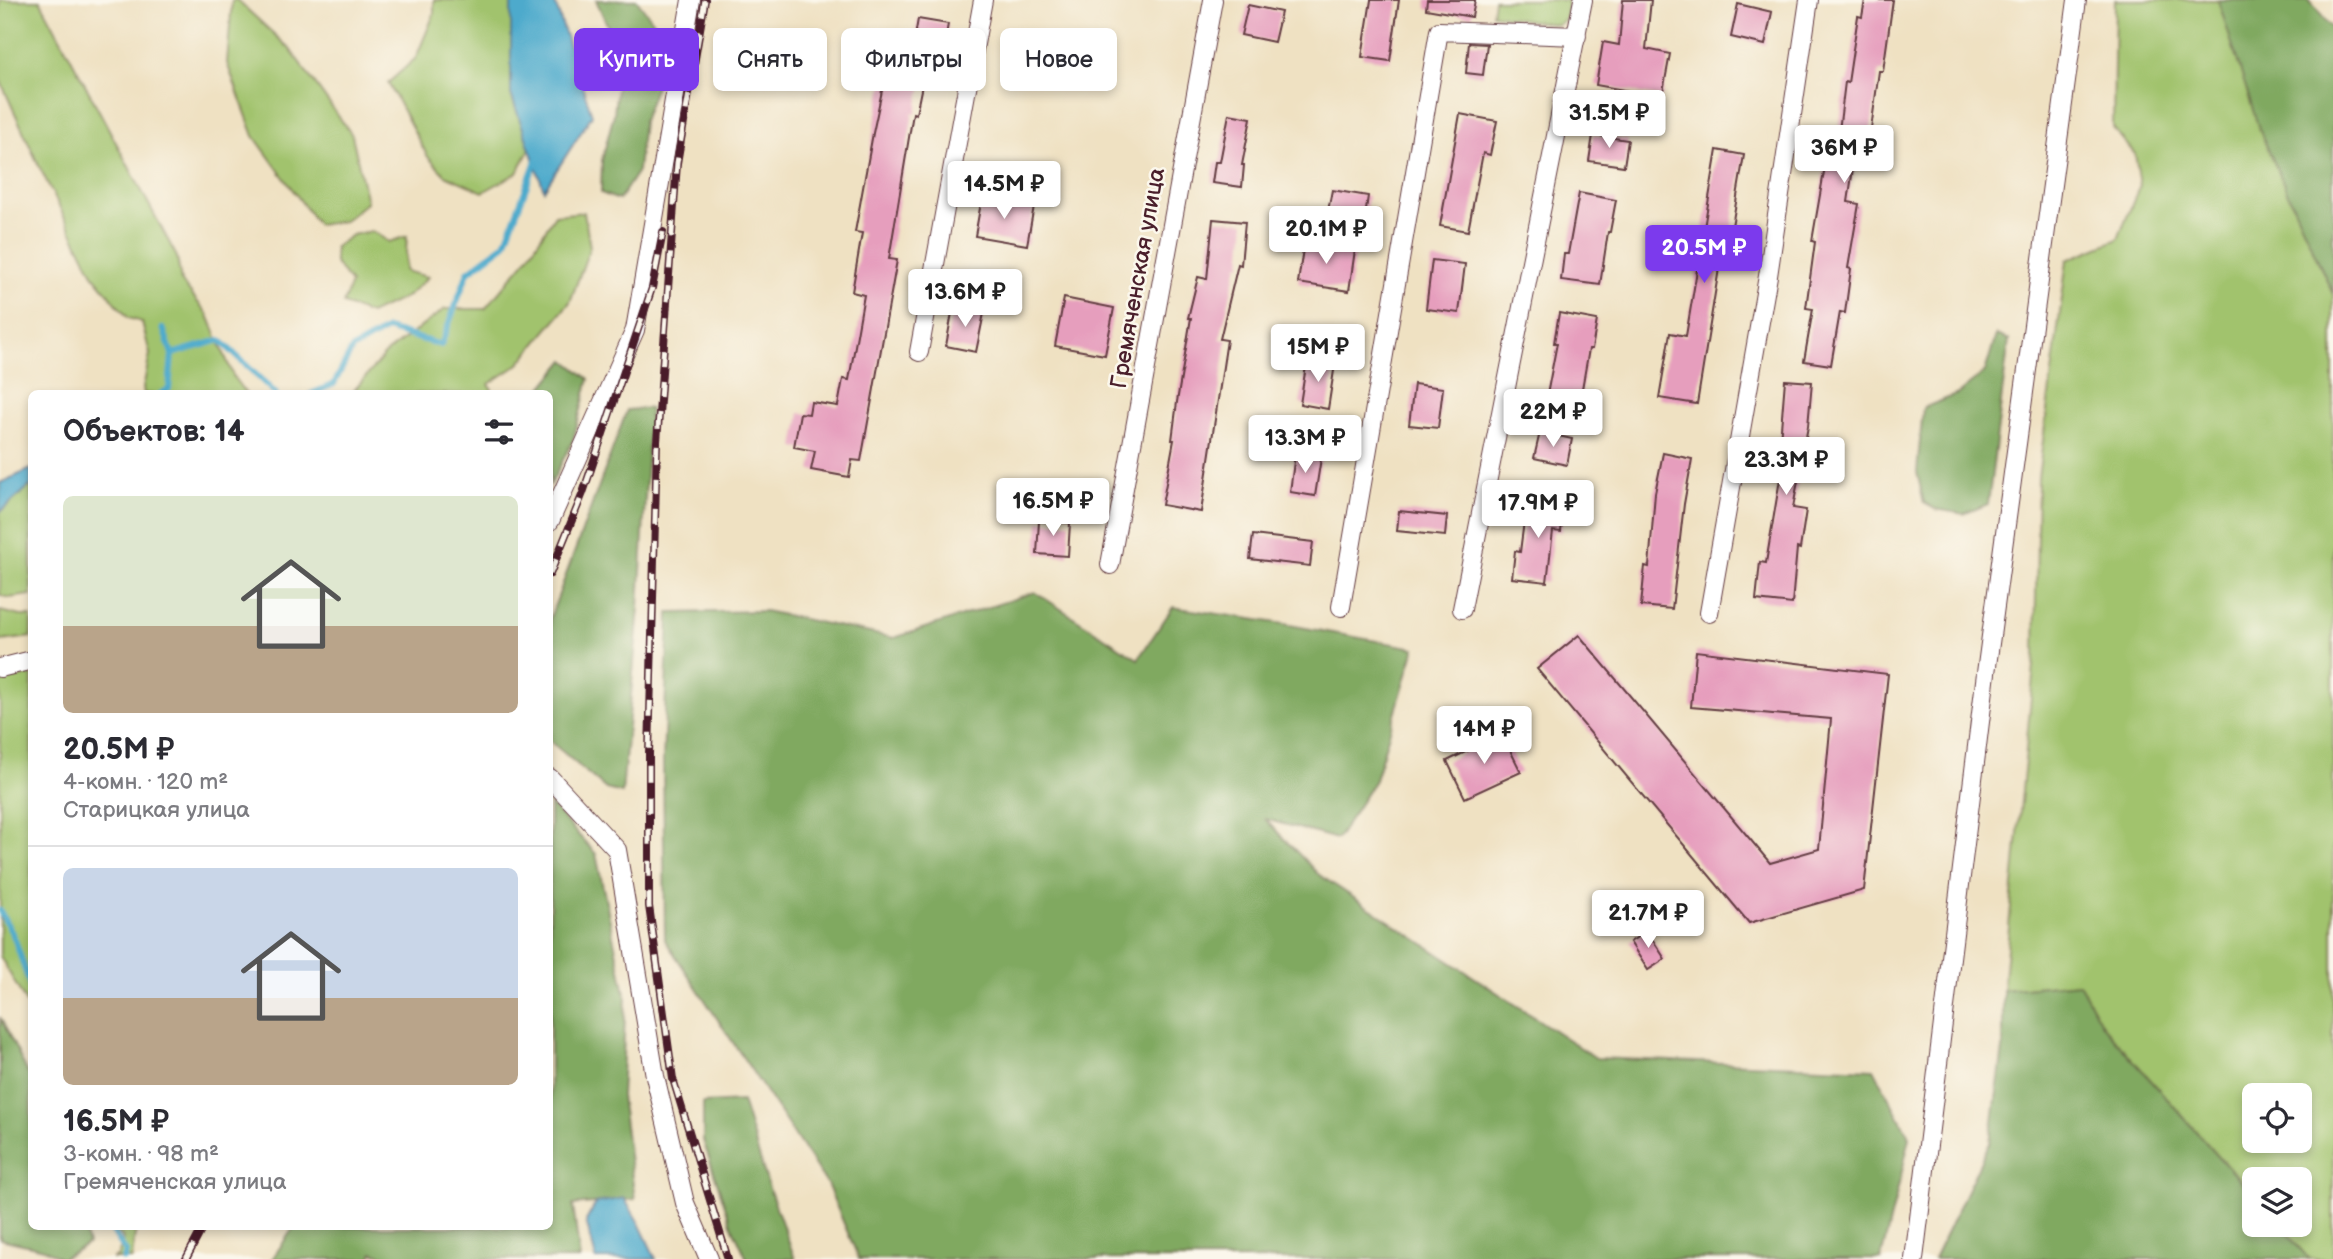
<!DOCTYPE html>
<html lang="ru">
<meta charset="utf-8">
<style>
body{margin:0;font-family:"Balsamiq Sans",sans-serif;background:#f7f7f7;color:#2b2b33;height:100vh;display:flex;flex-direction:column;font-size:26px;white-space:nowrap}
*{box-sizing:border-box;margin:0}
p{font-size:23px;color:#7c7c81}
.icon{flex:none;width:38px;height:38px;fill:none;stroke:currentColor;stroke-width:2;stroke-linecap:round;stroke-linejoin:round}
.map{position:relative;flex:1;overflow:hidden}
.panel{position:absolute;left:28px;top:390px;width:525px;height:840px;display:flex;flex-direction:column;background:#fff;border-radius:10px;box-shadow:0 4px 10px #0003}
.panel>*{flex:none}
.hud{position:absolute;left:574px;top:28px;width:665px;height:63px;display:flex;gap:14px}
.controls{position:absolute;left:2242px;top:1083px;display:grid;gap:14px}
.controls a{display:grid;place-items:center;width:70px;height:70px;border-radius:10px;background:#fff;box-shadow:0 4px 10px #0003;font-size:35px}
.price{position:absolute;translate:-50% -60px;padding:0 16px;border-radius:7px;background:#fff;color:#222;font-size:23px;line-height:46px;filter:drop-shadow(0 2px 4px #0008)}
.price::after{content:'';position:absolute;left:50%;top:42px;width:21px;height:16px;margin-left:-10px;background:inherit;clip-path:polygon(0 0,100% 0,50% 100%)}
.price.selected{background:#7c3aed;color:#fff}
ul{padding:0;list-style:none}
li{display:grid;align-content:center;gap:14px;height:371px;padding:0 35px}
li+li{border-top:2px solid #e1e1e2}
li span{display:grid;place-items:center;height:217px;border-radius:10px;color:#555}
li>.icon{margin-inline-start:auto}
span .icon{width:126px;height:126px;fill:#fffc;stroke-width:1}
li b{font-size:30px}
h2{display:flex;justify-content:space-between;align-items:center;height:84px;padding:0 35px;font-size:30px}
.chip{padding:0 24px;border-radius:10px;background:#fff;box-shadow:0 4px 10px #0003;font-size:24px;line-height:63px}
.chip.selected{background:#7c3aed;color:#fff}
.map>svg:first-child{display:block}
</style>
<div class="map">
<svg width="2333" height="1259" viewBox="0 0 2333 1259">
<rect width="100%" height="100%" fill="#fbf7ec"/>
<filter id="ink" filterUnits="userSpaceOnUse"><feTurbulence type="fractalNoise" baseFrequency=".0143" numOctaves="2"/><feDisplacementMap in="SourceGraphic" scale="14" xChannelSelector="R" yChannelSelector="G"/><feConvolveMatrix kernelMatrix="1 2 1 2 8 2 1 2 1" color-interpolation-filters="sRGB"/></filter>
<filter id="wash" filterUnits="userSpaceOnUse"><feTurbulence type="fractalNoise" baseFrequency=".00686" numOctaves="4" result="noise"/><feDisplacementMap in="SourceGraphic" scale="28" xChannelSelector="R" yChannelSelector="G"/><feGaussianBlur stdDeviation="1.57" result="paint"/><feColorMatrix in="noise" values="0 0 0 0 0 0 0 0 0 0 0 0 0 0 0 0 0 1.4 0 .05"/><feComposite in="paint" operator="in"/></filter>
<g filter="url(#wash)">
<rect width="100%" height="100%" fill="#efe1c2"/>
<g fill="#a1c36d" stroke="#76714c" stroke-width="2" fill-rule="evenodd">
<path d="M0,0H40L177,257L181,281L208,315L234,378L246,394H144L143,388L150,354L142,322L128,318L94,276L39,166L0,80Z"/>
<path d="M232,0H237L289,48L352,135L367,202L344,221L318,225L254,136L227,63Z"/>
<path d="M434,0H511V94L530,149L517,173L483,192L445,175L428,157L388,83L416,58L434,14Z"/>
<path d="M1494,0H1568L1565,19L1558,25L1492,14Z"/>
<path d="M2115,0H2218L2263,137L2333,294V1259H2309L2279,1225H2300V1180H2254V1197L2102,1025L2079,983L2003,990L2035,655L2038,478L2067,260L2118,239L2140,185L2135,154L2113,128ZM2254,1096H2300V1141H2254Z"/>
<path d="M584,212L590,247L570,302L519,364L489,384L494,394H351L387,352L445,309H485L527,259L555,215Z"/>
<path d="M372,231L389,242L407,236L405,271L428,277L408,296L370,314L343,304L351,283L335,263V247L352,235Z"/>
<path d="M31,485V595L9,598L0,595V512Z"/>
<path d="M0,611L21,616H31V637L0,641Z"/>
<path d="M31,675H32L31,1012L0,956V680Z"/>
<path d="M114,1227H138L135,1234L132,1259H112L118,1256L123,1238Z"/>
</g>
<g fill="#80a960" stroke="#656446" stroke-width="2">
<path d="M596,0H637L671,45L643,121L638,171L619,200L601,193L602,160L614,114L619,66L614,40Z"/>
<path d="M2218,0H2309L2333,30V294L2259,129Z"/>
<path d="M1996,335L2009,340L1988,504L1964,514L1935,509L1924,503L1917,472L1923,408L1958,394L1985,372Z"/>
<path d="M565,360L589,379L573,440L550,486V394H537Z"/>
<path d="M650,408L639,608L622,793L606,789L550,741V618L627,410Z"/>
<path d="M1035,592L1138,659L1173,607L1284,624L1415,648L1375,780L1337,839L1265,819L1318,874L1596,1058L1874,1069L1910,1138L1881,1259H859L827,1184L665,940L663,761L669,613L765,611L894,638Z"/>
<path d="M550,804L596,854L626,998L621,1096L635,1199L573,1205L580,1259H397L373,1253L370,1259H272L294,1227H550Z"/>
<path d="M2079,983L2102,1025L2254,1197V1225H2279L2309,1259H1934L1990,1142L2003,1049V990Z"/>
<path d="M0,1017L31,1079L32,1227H83L88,1244L61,1259L44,1249L0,1239Z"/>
<path d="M742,1101L769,1188L795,1259H747L731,1224L703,1140V1103Z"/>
</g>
<g fill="#4eaacc" stroke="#4c647c" stroke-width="2">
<path d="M511,0H554L592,115L544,190L511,94Z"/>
<path d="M31,469V485L0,512V483Z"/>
<path d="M624,1198L639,1223L656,1259H596L586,1221L596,1203Z"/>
</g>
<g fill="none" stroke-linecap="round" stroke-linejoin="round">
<g stroke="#4eaacc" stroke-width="6">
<path d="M163,328L172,354"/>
<path d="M160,394L169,389L172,354L220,340L276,394"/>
<path d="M311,394L334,384L352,349L387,329L441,345L468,272L505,244L537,158"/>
<path d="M0,911L14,937L32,991"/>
<path d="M110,1227L126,1252L124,1259"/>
</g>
</g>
<g id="blocks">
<g fill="#e69ebd">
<path d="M1371,0H1399L1390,61L1362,57Z"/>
<path d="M1427,0H1475L1472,17L1426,9Z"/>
<path d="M1623,0H1651L1646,49L1670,54L1662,97L1596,85L1603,42L1619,45Z"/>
<path d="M1865,0H1893L1883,71H1879L1871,129L1859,128L1848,202L1859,204L1848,268L1851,269L1845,313L1840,312L1831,365L1804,361L1813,309L1806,308L1815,242L1812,241L1830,137L1838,139L1845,82L1848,83L1858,16L1862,17Z"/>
<path d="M1738,4L1772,12L1765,45L1731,37Z"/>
<path d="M1248,5L1281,12L1274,42L1241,35Z"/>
<path d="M918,19L948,24L941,64L927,61L916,114L913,113L889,259L897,260L861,461L852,460L849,477L811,470L815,451L794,447L800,413L809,414L811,402L838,406L843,379L849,380L864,295L852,292L862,233L855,232L873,133L887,67L909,72Z"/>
<path d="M1469,43L1487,44L1483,75L1466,73Z"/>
<path d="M1229,114L1251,118L1242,165H1244L1242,187L1212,183L1215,162H1220Z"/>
<path d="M1460,114L1497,121L1490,155L1483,153L1468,231L1440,226Z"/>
<path d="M1593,135L1628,140L1624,166L1589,161Z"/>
<path d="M1717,150L1744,155L1727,256H1721L1697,404L1659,398L1670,333L1686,336Z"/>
<path d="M1332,190L1368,196L1365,217L1328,211Z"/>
<path d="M1579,193L1616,200L1610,232H1608L1600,285L1561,280L1564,254H1568Z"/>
<path d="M982,197L1034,206L1027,245L975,236Z"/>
<path d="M1213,219L1245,222L1241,265L1238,264L1220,339L1227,340L1201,512L1162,505L1174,440H1172L1177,402L1191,318H1188L1198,277L1207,279Z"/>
<path d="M1304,242L1355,250L1349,291L1298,283Z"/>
<path d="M1432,260L1465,264L1459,313L1426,309Z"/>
<path d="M1064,298L1114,308L1105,355L1055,346Z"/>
<path d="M953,307L984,313L976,352L946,346Z"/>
<path d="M1559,313L1597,320L1592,349H1589L1579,406L1546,400L1557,343H1554Z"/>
<path d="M1307,360L1335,364L1328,409L1300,404Z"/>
<path d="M1785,380L1812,382L1808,426L1793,508L1806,510L1800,549L1797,548L1792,604L1756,600L1760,562L1766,563L1780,479L1768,477L1775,440L1780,441Z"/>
<path d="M1414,384L1443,388L1438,428L1409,425Z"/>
<path d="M1540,432L1572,439L1567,465L1534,458Z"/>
<path d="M1663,453L1692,459L1684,504L1672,609L1641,606L1645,566L1649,567L1655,493Z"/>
<path d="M1295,454L1321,458L1315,496L1290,492Z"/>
<path d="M1527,498L1564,503L1561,532L1553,531L1547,582L1512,578L1515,551L1520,552Z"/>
<path d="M1399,511L1447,516L1445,536L1397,531Z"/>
<path d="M1039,521L1070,523L1068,556L1037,554Z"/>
<path d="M1253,535L1313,542L1310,566L1250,559Z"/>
<path d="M1579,635L1770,863L1819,849L1831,719L1691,707L1696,651L1888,674L1864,890L1749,923L1537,669Z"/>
<path d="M1502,734L1521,772L1465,798L1447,761Z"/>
<path d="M1647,931L1665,959L1648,970L1630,942Z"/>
</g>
</g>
</g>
<g filter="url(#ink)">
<use href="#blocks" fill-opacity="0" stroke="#633c42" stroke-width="2"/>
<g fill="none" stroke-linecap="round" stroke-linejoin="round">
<defs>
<g id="street">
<path d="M919,352L983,0"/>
<path d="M550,521L635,330L691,0"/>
<path d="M1110,565L1213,0"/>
<path d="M1341,607L1439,31L1577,36"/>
<path d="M1462,609L1583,0"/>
<path d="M1709,613L1768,276L1809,0"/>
<path d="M0,668L32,660"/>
<path d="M550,778L617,850L655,1076L685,1203L709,1259"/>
<path d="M1914,1259L1986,673L2077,0"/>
</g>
</defs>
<use href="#street" stroke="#633c42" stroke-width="20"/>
<use href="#street" stroke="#fff" stroke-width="18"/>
<defs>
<g id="rail">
<path d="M705,0L677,163L657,442L649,754V906L673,1079L728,1259"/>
<path d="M550,574L583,493L652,288L663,232"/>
<path d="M186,1259L203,1227"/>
</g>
</defs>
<use href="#rail" stroke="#4a1f2b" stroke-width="8"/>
<use href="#rail" stroke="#fbf7ec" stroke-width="5" stroke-dasharray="16" stroke-linecap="butt"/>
</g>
</g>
<g text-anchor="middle" stroke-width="5" stroke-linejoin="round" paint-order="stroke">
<g font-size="23" fill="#4a1f2b" stroke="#fbf7ec">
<text transform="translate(1137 278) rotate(-80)" y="8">Гремяченская улица</text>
</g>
</g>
</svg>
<div class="controls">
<a><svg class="icon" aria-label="locate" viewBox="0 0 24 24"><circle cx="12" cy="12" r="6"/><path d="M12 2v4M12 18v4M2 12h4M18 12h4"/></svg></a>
<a><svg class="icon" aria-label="layers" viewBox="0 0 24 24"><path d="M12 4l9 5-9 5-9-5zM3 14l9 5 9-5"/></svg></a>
</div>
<b class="price" style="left:1609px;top:150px">31.5M ₽</b>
<b class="price" style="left:1844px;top:185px">36M ₽</b>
<b class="price" style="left:1004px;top:221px">14.5M ₽</b>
<b class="price" style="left:1326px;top:266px">20.1M ₽</b>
<b class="price selected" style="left:1704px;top:285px">20.5M ₽</b>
<b class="price" style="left:965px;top:329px">13.6M ₽</b>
<b class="price" style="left:1318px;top:384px">15M ₽</b>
<b class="price" style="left:1553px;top:449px">22M ₽</b>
<b class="price" style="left:1305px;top:475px">13.3M ₽</b>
<b class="price" style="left:1786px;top:497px">23.3M ₽</b>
<b class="price" style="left:1053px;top:538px">16.5M ₽</b>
<b class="price" style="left:1538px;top:540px">17.9M ₽</b>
<b class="price" style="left:1484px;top:766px">14M ₽</b>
<b class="price" style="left:1648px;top:950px">21.7M ₽</b>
<div class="hud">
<a class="chip selected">Купить</a>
<a class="chip">Снять</a>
<a class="chip">Фильтры</a>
<a class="chip">Новое</a>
</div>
<section class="panel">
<h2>Объектов: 14<svg class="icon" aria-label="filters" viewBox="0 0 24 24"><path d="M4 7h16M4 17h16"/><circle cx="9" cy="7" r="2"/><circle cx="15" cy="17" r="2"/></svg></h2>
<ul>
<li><span style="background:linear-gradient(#dfe7d0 60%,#b9a48a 0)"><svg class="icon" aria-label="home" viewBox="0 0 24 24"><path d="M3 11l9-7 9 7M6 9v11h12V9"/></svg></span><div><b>20.5M ₽</b><p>4-комн. · 120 m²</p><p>Старицкая улица</p></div></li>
<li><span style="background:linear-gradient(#c9d6e8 60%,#b9a48a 0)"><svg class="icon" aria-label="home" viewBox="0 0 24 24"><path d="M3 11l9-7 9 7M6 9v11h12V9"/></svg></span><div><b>16.5M ₽</b><p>3-комн. · 98 m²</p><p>Гремяченская улица</p></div></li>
</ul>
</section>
</div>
